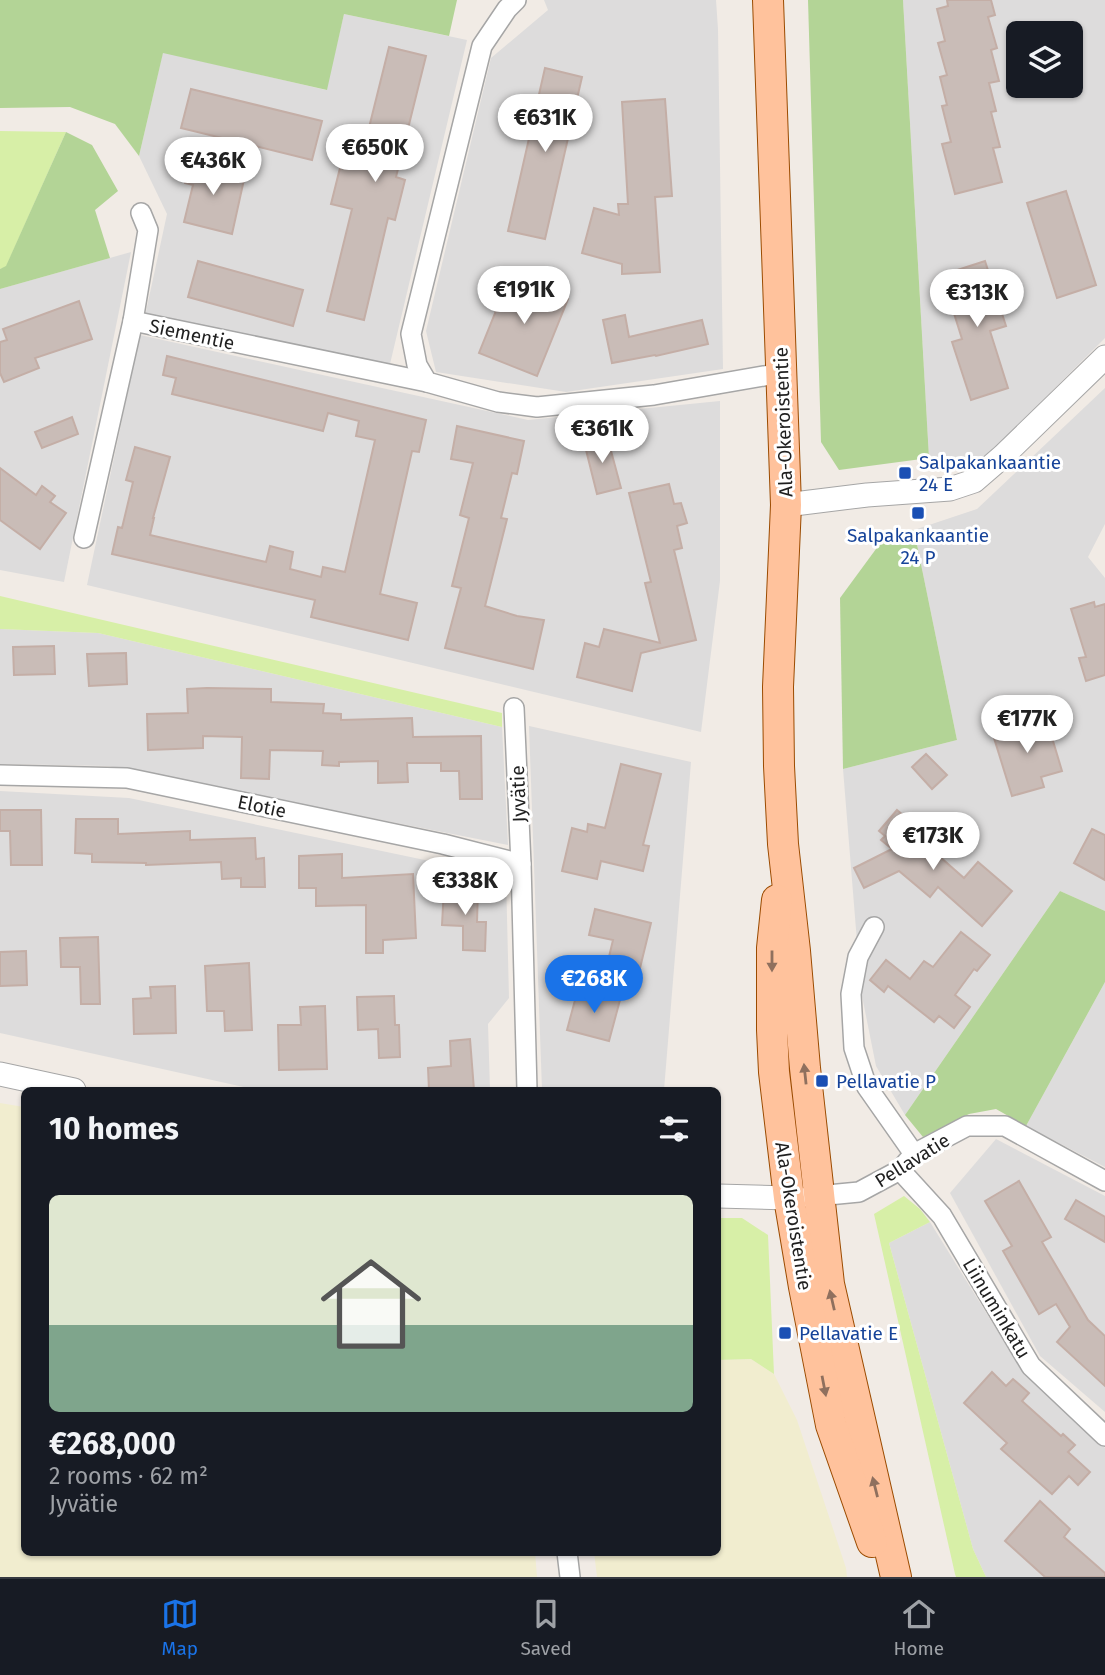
<!DOCTYPE html>
<meta charset="utf-8">
<style>
body{margin:0;font-family:"Fira Sans",sans-serif;background:#20242c;color:#f1f3f6;height:100vh;display:flex;flex-direction:column;font-size:26px;white-space:nowrap}
*{box-sizing:border-box;margin:0}
p{font-size:23px;color:#9ea1a6}
.icon{flex:none;width:38px;height:38px;fill:none;stroke:currentColor;stroke-width:2;stroke-linecap:round;stroke-linejoin:round}
.map{position:relative;flex:1;overflow:hidden}
.drawer{position:absolute;left:21px;top:1087px;width:700px;height:469px;display:flex;flex-direction:column;background:#171b24;border-radius:10px;box-shadow:0 2px 5px #0004}
.drawer>*{flex:none}
.fabs{position:absolute;left:1006px;top:21px;display:grid;gap:14px}
.fabs a{display:grid;place-items:center;width:77px;height:77px;border-radius:10px;background:#171b24;box-shadow:0 2px 5px #0004;font-size:35px}
.price{position:absolute;translate:-50% -60px;padding:0 16px;border-radius:24px;background:#fff;color:#222;font-size:23px;line-height:46px;filter:drop-shadow(0 2px 4px #0008)}
.price::after{content:'';position:absolute;left:50%;top:42px;width:21px;height:16px;margin-left:-10px;background:inherit;clip-path:polygon(0 0,100% 0,50% 100%)}
.price.current{background:#1a73e8;color:#fff}
ul{padding:0;list-style:none}
li{display:grid;align-content:center;gap:14px;height:371px;padding:0 28px}
li+li{border-top:2px solid #363941}
li span{display:grid;place-items:center;height:217px;border-radius:10px;color:#555}
li>.icon{margin-inline-start:auto}
span .icon{width:126px;height:126px;fill:#fffc;stroke-width:1}
li b{font-size:30px}
h2{display:flex;justify-content:space-between;align-items:center;height:84px;padding:0 28px;font-size:30px}
.tabs{display:flex;justify-content:space-around;align-items:center;height:98px;border-top:2px solid #363941;background:#171b24;font-size:19px;color:#9ea1a6}
.tabs a{display:grid;justify-items:center;gap:4px}
.tabs .current{color:#1a73e8}
.map>svg:first-child{display:block}
</style>
<div class="map">
<svg width="1105" height="1577" viewBox="0 0 1105 1577">
<rect width="100%" height="100%" fill="#f1ebe5"/>
<g fill="#dddcdc" fill-rule="evenodd">
<path d="M544,0H716L718,29L723,369L566,392L436,372L426,331L491,58L548,10Z"/>
<path d="M903,0H1105V338L984,459L929,458ZM1018,33H1071V86H1018Z"/>
<path d="M344,14L467,40L390,364L145,316L167,214L139,156L163,52L326,90Z"/>
<path d="M131,252L64,582L0,570V289Z"/>
<path d="M140,335L528,420L720,401V581L701,732L87,585Z"/>
<path d="M1105,388V524L1088,557L1105,578V911L1060,891L905,1115L876,1066L861,991L843,769L957,740L914,530L977,509Z"/>
<path d="M0,629L98,633L502,727L508,845L108,766L0,764Z"/>
<path d="M529,726L691,762L664,1090H542Z"/>
<path d="M0,791L129,798L506,877L509,998L488,1024L490,1090H257L0,1033Z"/>
<path d="M1105,982V1167L1026,1126Z"/>
<path d="M996,1139L1105,1196V1412L1040,1356L950,1193Z"/>
<path d="M930,1222L1024,1374L1105,1448V1577H986L973,1549L889,1243Z"/>
</g>
<g fill="#f1edcf">
<path d="M0,1103L24,1107V1552H535L537,1577H0Z"/>
<path d="M751,1359L774,1374L797,1420L846,1568L847,1577H597L594,1552H718V1360Z"/>
</g>
<g fill="#d7efa7">
<path d="M0,131L66,132L6,267L0,269Z"/>
<path d="M0,596L502,713V727L98,633L0,629Z"/>
<path d="M904,1196L920,1209L930,1222L889,1243L973,1549L986,1577H956L955,1574L874,1214Z"/>
<path d="M718,1218H742L768,1235L774,1374L751,1359L718,1360Z"/>
</g>
<g fill="#b3d496">
<path d="M0,0H457L449,36L344,14L327,90L163,53L139,156L115,124L70,107L0,108Z"/>
<path d="M808,0H903L929,458L839,470L821,442Z"/>
<path d="M66,132L92,145L118,191L95,210L110,258L0,289V269L6,266Z"/>
<path d="M914,530L957,740L843,769L840,598L887,534Z"/>
<path d="M1060,891L1105,911V982L1026,1126L996,1109L969,1114L923,1137L905,1115Z"/>
</g>
<g fill="#c9bcb7" stroke="#c4aea6" stroke-width="2">
<path d="M947,0H991L995,15L988,17L997,48L991,50L999,81L989,83L996,111L991,112L1000,147L993,148L1002,182L955,194L942,144L951,142L942,106L947,105L940,77L947,75L938,43L945,41L937,9L948,6Z"/>
<path d="M389,47L426,56L396,177L405,180L395,220L388,218L364,320L327,311L352,209L331,204L341,164L359,168Z"/>
<path d="M545,68L582,77L545,239L508,231Z"/>
<path d="M191,89L322,121L312,160L181,128Z"/>
<path d="M665,99L672,196L655,197L660,272L622,274V264L582,253L594,208L619,215L618,204H628L622,102Z"/>
<path d="M189,162L245,175L232,234L184,222L193,185L185,183Z"/>
<path d="M1066,191L1096,285L1057,298L1027,203Z"/>
<path d="M198,261L303,290L293,326L188,297Z"/>
<path d="M985,261L1006,326L990,331L1008,388L971,400L952,342L962,339L942,275Z"/>
<path d="M510,276L568,299L537,376L479,353Z"/>
<path d="M79,301L92,339L35,358L39,368L4,382L0,373V342L7,340L3,329Z"/>
<path d="M625,315L629,337L702,320L708,344L656,356L655,355L612,363L603,320Z"/>
<path d="M167,356L426,420L419,452L412,451L380,594L417,603L408,640L311,617L315,600L112,554L118,527L122,528L133,482L126,480L135,447L170,457L153,518H154L150,535L266,562L270,546L293,552L290,569L321,577L323,567L345,572L375,440L356,436L359,421L328,413L323,431L172,394L176,378L163,375Z"/>
<path d="M72,417L78,434L42,448L35,432Z"/>
<path d="M457,426L524,441L517,474L512,473L501,518L507,519L485,606L517,616L544,620L533,669L445,648L461,588L452,586L469,518L460,515L473,463L451,459Z"/>
<path d="M607,436L621,488L597,494L584,442Z"/>
<path d="M0,468L36,495L42,486L55,496L50,502L66,513L40,549L0,520Z"/>
<path d="M669,484L674,504L681,503L687,523L677,526L682,548L674,550L696,640L641,653L632,691L577,677L585,643L599,647L604,629L660,643L645,583L651,582L629,493Z"/>
<path d="M1094,602L1095,607L1105,604V675L1086,681L1079,658L1086,657L1071,609Z"/>
<path d="M54,646L55,674L14,675L13,647Z"/>
<path d="M126,653L127,684L89,686L87,654Z"/>
<path d="M207,688L271,689V702L324,704L323,713L341,714V720L412,718L413,737L481,736L482,799H460L459,771H441V763H407L408,782L378,783V761L339,762V766L322,765L323,751L270,750L269,779L241,778L242,737L203,736V748L148,750L147,714L188,713L187,689Z"/>
<path d="M1020,718L1023,729L1047,721L1062,771L1041,777L1044,787L1012,796L994,738L1000,737L996,726Z"/>
<path d="M926,754L947,775L932,789L912,767Z"/>
<path d="M621,764L661,774L643,845L649,846L643,871L601,861L597,879L562,871L572,828L587,832L588,824L605,828Z"/>
<path d="M0,810H41L42,865H11L10,831H0Z"/>
<path d="M897,810L910,821L906,827L964,878L978,862L1012,891L982,926L938,887L930,897L899,871L864,888L854,868L892,849L881,840L885,836L879,831Z"/>
<path d="M76,819H118V834L190,831V840L255,838L256,859L264,858L265,887H241V878L222,879L221,862L146,865V863L92,862V854L75,853Z"/>
<path d="M1092,829L1105,835V880L1074,863Z"/>
<path d="M342,854V878L413,874L416,938L383,940V953H366V905L316,906V888H299V856Z"/>
<path d="M444,888L478,889L477,922H486L485,951L463,950V926L442,925Z"/>
<path d="M595,909L651,923L640,968L608,961L613,940L589,935Z"/>
<path d="M961,932L990,955L977,971L974,969L955,995L970,1007L954,1028L939,1016L934,1022L888,986L884,992L870,980L886,960L910,979L924,961L933,967Z"/>
<path d="M98,937L100,1004H81L80,967H61L60,938Z"/>
<path d="M26,951L27,985L0,986V952Z"/>
<path d="M249,963L252,1030L225,1031L224,1011H207L205,966Z"/>
<path d="M175,986L176,1033L134,1034L133,999L151,998L150,987Z"/>
<path d="M578,989L620,1000L609,1041L567,1030Z"/>
<path d="M394,996L395,1025H399L400,1057L379,1058L378,1029L358,1030L357,997Z"/>
<path d="M325,1006L327,1069L279,1070L278,1025H301L300,1007Z"/>
<path d="M470,1039L474,1090H429L428,1068L451,1066L450,1041Z"/>
<path d="M1019,1181L1051,1237L1042,1242L1088,1320L1105,1336V1386L1057,1342L1070,1327L1056,1304L1039,1314L1003,1251L1012,1246L985,1201Z"/>
<path d="M1076,1200L1105,1217V1242L1065,1219Z"/>
<path d="M992,1372L1006,1386L1013,1379L1029,1393L1022,1401L1061,1436L1063,1434L1075,1445L1068,1452L1090,1472L1078,1485L1069,1476L1052,1494L1001,1449L1007,1443L964,1403Z"/>
<path d="M1040,1501L1070,1529L1064,1537L1105,1573V1577H1045L1005,1541Z"/>
</g>
<g fill="none" stroke-linecap="round" stroke-linejoin="round">
<defs>
<g id="minor">
<path d="M516,0L507,9L482,46L411,334L417,365L427,382L498,402L537,407L654,395L781,373"/>
<path d="M133,321L148,230L141,213"/>
<path d="M84,538L133,321L427,382"/>
<path d="M514,708L521,864L527,1090"/>
<path d="M0,775L127,778L443,844L521,864"/>
<path d="M874,927L858,957L851,994L854,1048L867,1087L914,1154"/>
<path d="M900,1170L942,1216L1031,1366L1105,1436"/>
<path d="M807,1197L859,1192L900,1170L914,1154L967,1126H1005L1105,1181"/>
<path d="M567,1552L570,1577"/>
</g>
<g id="tertiary">
<path d="M786,505L867,495L950,489L974,481L1003,456L1105,357"/>
<path d="M0,1074L74,1090"/>
<path d="M718,1196L789,1198"/>
</g>
<g id="primary">
<path d="M768,0L786,505L778,687L779,766L783,844L795,951L805,1068L829,1284L896,1577"/>
<path d="M777,900L772,948V1030L774,1072L789,1198L804,1287L831,1425L872,1542"/>
</g>
</defs>
<use href="#minor" stroke="#a6a6a6" stroke-width="22"/>
<use href="#tertiary" stroke="#a6a6a6" stroke-width="25"/>
<use href="#primary" stroke="#9b4b00" stroke-width="32"/>
<use href="#minor" stroke="#fff" stroke-width="19"/>
<use href="#tertiary" stroke="#fff" stroke-width="23"/>
<use href="#primary" stroke="#ffc29c" stroke-width="30"/>
</g>
<defs><path id="oneway-solid" d="M-6-.8H1V-3.2L6.5 0L1 3.2V.8H-6Z" transform="scale(1.75)"/></defs>
<g fill="#8f705e">
<use href="#oneway-solid" transform="translate(772 961) rotate(90)"/>
<use href="#oneway-solid" transform="translate(805 1074) rotate(-96)"/>
<use href="#oneway-solid" transform="translate(832 1300) rotate(-103)"/>
<use href="#oneway-solid" transform="translate(824 1386) rotate(79)"/>
<use href="#oneway-solid" transform="translate(875 1487) rotate(-104)"/>
</g>
<g fill="#1a4fb4" stroke="#fff" stroke-width="2.5">
<rect x="898" y="466" width="14" height="14" rx="3.5"/>
<rect x="911" y="506" width="14" height="14" rx="3.5"/>
<rect x="815" y="1074" width="14" height="14" rx="3.5"/>
<rect x="778" y="1326" width="14" height="14" rx="3.5"/>
</g>
<g text-anchor="middle" stroke-width="6" stroke-linejoin="round" paint-order="stroke">
<g font-size="19" fill="#1f1f1f" stroke="#fff">
<text transform="translate(192 334) rotate(12)" y="7">Siementie</text>
<text transform="translate(783 422) rotate(-92)" y="7">Ala-Okeroistentie</text>
<text transform="translate(518 794) rotate(-92)" y="7">Jyvätie</text>
<text transform="translate(262 806) rotate(12)" y="7">Elotie</text>
<text transform="translate(912 1160) rotate(-32)" y="7">Pellavatie</text>
<text transform="translate(794 1216) rotate(81)" y="7">Ala-Okeroistentie</text>
<text transform="translate(997 1308) rotate(59)" y="7">Liinuminkatu</text>
</g>
<g font-size="19" fill="#164399" stroke="#fff" text-anchor="start">
<text x="919" y="469">Salpakankaantie<tspan x="919" dy="22">24 E</tspan></text>
<text x="918" y="542" text-anchor="middle">Salpakankaantie<tspan x="918" dy="22">24 P</tspan></text>
<text x="836" y="1088">Pellavatie P</text>
<text x="799" y="1340">Pellavatie E</text>
</g>
</g>
</svg>
<div class="fabs">
<a><svg class="icon" aria-label="layers" viewBox="0 0 24 24"><path d="M12 4l9 5-9 5-9-5zM3 14l9 5 9-5"/></svg></a>
</div>
<b class="price" style="left:545px;top:154px">€631K</b>
<b class="price" style="left:375px;top:184px">€650K</b>
<b class="price" style="left:213px;top:197px">€436K</b>
<b class="price" style="left:524px;top:326px">€191K</b>
<b class="price" style="left:977px;top:329px">€313K</b>
<b class="price" style="left:602px;top:465px">€361K</b>
<b class="price" style="left:1027px;top:755px">€177K</b>
<b class="price" style="left:933px;top:872px">€173K</b>
<b class="price" style="left:465px;top:917px">€338K</b>
<b class="price current" style="left:594px;top:1015px">€268K</b>
<section class="drawer">
<h2>10 homes<svg class="icon" aria-label="filters" viewBox="0 0 24 24"><path d="M4 7h16M4 17h16"/><circle cx="9" cy="7" r="2"/><circle cx="15" cy="17" r="2"/></svg></h2>
<ul>
<li><span style="background:linear-gradient(#dfe7d0 60%,#7fa58c 0)"><svg class="icon" aria-label="home" viewBox="0 0 24 24"><path d="M3 11l9-7 9 7M6 9v11h12V9"/></svg></span><div><b>€268,000</b><p>2 rooms · 62 m²</p><p>Jyvätie</p></div></li>
</ul>
</section>
</div>
<nav class="tabs">
<a class="current"><svg class="icon" aria-label="map" viewBox="0 0 24 24"><path d="M3 6l6-2 6 2 6-2v14l-6 2-6-2-6 2zM9 4v14M15 6v14"/></svg>Map</a>
<a><svg class="icon" aria-label="saved" viewBox="0 0 24 24"><path d="M7 4h10v16l-5-4-5 4z"/></svg>Saved</a>
<a><svg class="icon" aria-label="home" viewBox="0 0 24 24"><path d="M3 11l9-7 9 7M6 9v11h12V9"/></svg>Home</a>
</nav>
